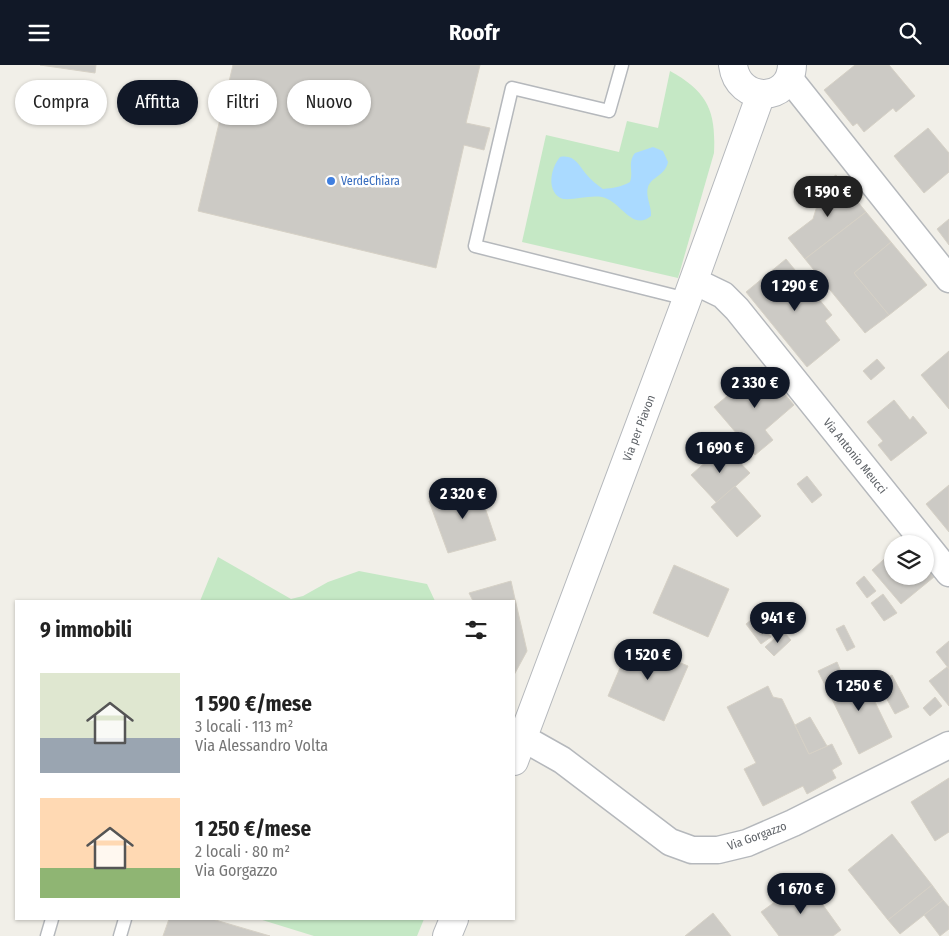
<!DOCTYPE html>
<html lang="it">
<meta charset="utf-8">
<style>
body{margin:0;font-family:"Fira Sans Condensed",sans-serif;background:#f2f2f2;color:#222;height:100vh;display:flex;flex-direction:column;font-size:19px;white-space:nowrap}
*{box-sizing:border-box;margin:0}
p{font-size:16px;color:#767676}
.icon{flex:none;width:28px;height:28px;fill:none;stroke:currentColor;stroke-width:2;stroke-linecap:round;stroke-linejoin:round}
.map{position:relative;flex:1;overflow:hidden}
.sheet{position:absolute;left:15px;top:535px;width:500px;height:320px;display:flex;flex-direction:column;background:#fff;border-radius:0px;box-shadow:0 1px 4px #0004}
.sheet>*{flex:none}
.top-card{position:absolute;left:15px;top:15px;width:500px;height:45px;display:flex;gap:10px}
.fabs{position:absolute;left:884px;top:470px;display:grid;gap:10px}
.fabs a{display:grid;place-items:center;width:50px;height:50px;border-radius:50%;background:#fff;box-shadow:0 1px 4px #0004;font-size:25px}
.price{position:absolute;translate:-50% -42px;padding:0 11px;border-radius:18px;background:#111827;color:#fff;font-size:16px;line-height:32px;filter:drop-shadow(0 1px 2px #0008)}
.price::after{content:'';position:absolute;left:50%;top:30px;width:15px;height:11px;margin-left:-8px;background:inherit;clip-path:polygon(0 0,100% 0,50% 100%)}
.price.active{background:#222;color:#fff}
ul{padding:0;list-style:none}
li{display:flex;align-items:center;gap:15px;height:125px;padding:0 25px}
li span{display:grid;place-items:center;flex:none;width:140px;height:100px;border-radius:0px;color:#555}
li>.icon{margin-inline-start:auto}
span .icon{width:60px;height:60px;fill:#fffc;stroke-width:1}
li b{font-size:21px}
h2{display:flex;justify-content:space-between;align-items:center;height:60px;padding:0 25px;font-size:21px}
.chip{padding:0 18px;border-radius:22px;background:#fff;box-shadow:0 1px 4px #0004;font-size:18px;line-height:45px}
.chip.active{background:#111827;color:#fff}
header{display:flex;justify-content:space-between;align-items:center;height:65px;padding:0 25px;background:#111827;color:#fff;font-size:22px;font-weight:700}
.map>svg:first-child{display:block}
</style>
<header><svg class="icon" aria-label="menu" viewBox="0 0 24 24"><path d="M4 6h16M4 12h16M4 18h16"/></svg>Roofr<svg class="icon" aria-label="search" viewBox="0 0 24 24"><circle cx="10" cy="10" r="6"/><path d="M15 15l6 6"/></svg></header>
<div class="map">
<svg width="949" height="871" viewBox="0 0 949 871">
<rect width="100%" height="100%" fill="#f1efe8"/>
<g fill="#c5e8c5">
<path d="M670,6C708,27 716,46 714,88L678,213L522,177L546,70L619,87L627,56L658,63Z"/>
<path d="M218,492L291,534L303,531L328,517L359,506L427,519L435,536H200Z"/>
<path d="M259,854H424L417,871H314Z"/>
</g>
<path fill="#aadaff" d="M653,82L663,86L668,97C665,111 651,112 648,122C645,131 652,142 651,151C632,167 621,136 602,132C589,130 576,135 563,134C546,128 550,104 560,92C574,89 579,100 586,109C591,115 597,120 603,124C613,123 621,122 630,117C634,107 627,98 635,88Z"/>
<g fill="#cccac5" stroke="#d6d1c6">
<path d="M40,0H96L95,8Z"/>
<path d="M233,0H480L466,58L490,63L484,85L464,80L436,203L198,146Z"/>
<path d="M855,0H889L915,31L896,47L893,43L864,67L857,58L853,61L824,25Z"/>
<path d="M928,63L949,88V107L924,128L894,91Z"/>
<path d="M836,110L866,147L805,194L788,173L813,154L824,118Z"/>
<path d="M866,147L891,177L854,208L889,250L865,268L805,194Z"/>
<path d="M949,154V180L937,164Z"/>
<path d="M891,177L927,220L889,250L854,208Z"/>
<path d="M786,194L832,250L825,256L840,275L807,302L746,227Z"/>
<path d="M949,286V344L921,310Z"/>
<path d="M877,294L885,303L871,315L863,306Z"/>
<path d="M762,302L794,340L765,365L773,375L755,390L714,342Z"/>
<path d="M894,335L910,355L913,351L927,368L891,396L878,380L883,376L867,357Z"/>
<path d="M724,381L750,408L717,438L691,410Z"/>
<path d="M807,411L822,430L812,438L797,419Z"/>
<path d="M949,420V467L926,439Z"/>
<path d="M735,421L761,451L737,472L711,442Z"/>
<path d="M478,422L496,475L448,488L429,436Z"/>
<path d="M892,487V511H925V501L934,512L901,539L872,505Z"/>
<path d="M674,500L729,524L708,572L653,548Z"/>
<path d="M864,511L876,526L867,533L856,518Z"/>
<path d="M511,516L515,534L508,536H473L469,528Z"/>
<path d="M883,529L897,548L884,556L871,538Z"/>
<path d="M515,534L527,586L514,610V536H508Z"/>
<path d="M755,552L771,572L761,579L746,559Z"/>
<path d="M844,560L855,582L847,586L836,564Z"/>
<path d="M783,566L791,575L774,591L765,582Z"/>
<path d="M949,576V604L936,587Z"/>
<path d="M631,577L688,601L664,656L608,631Z"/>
<path d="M837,597L844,614L826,622L818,606Z"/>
<path d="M947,602L949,604V641L929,616Z"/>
<path d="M860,606L892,672L859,689L826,622Z"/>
<path d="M892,610L909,642L895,649L878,618Z"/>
<path d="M768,621L773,632L782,634L809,689L832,679L842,699L832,705L836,713L807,729L803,721L763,741L744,704L756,698L727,642Z"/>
<path d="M935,632L942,641L930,651L923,643Z"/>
<path d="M810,652L827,681L809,689L795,660Z"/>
<path d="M949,713V767L935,776L911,737Z"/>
<path d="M892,769L932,820L888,855L848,805Z"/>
<path d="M805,815L841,865L833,871H779L761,847Z"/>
<path d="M932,820L943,835L900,869L888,855Z"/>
<path d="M943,835L949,842V864L940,871L924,850Z"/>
<path d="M713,848L731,871H685Z"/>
<path d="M169,854H212L270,871H163Z"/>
</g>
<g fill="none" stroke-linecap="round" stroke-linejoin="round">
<defs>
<g id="service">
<path d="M622,0L609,46L512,23L475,181L687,234"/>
<path d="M47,871L52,854"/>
<path d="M120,871L125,854"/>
</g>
<g id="minor">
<path d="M789,13L949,214"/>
<path d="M694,216L723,230L737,244L949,508"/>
<path d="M523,673L562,695L670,777L692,785H718L747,778L793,758L949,680"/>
</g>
<g id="tertiary">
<path d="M733,0C738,39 791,38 792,0"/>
<path d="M514,696L687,234L761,29"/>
<path d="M447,871L454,854"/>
</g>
</defs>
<use href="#service" stroke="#b5b8bc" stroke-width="15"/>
<use href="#minor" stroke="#b5b8bc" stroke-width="29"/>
<use href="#tertiary" stroke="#b5b8bc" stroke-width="30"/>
<use href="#service" stroke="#fff" stroke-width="12"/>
<use href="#minor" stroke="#fff" stroke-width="26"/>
<use href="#tertiary" stroke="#fff" stroke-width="28"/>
</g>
<circle fill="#3f7fe0" stroke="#fff" stroke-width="2" cx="331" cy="116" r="5"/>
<g text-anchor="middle" stroke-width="5" stroke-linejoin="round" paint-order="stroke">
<g font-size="12" fill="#366cbe" stroke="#fff" text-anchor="start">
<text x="341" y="120">VerdeChiara</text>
</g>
<g font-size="12" fill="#5f6368" stroke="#fff">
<text transform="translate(639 363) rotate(-69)" y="4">Via per Piavon</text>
<text transform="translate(855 391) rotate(51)" y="4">Via Antonio Meucci</text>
<text transform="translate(757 771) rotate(-20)" y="4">Via Gorgazzo</text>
</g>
</g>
</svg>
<div class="fabs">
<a><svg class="icon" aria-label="layers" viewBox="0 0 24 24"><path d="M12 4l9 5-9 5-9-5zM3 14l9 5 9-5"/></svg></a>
</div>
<b class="price active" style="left:828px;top:153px">1 590 €</b>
<b class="price" style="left:795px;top:247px">1 290 €</b>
<b class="price" style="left:755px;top:344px">2 330 €</b>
<b class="price" style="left:720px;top:409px">1 690 €</b>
<b class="price" style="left:463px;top:455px">2 320 €</b>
<b class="price" style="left:778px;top:579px">941 €</b>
<b class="price" style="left:648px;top:616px">1 520 €</b>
<b class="price" style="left:859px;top:647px">1 250 €</b>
<b class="price" style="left:801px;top:850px">1 670 €</b>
<div class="top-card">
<a class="chip">Compra</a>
<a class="chip active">Affitta</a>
<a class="chip">Filtri</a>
<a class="chip">Nuovo</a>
</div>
<section class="sheet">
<h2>9 immobili<svg class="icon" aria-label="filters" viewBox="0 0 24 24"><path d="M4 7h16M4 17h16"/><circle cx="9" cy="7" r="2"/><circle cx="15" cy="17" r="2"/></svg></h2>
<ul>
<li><span style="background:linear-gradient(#dfe7d0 65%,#9aa5b1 0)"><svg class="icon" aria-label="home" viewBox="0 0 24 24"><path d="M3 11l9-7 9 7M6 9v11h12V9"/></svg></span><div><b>1 590 €/mese</b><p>3 locali · 113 m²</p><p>Via Alessandro Volta</p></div></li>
<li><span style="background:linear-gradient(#ffd9b3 70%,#8fb573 0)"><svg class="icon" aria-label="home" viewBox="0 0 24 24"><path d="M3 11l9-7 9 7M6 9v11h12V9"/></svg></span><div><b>1 250 €/mese</b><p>2 locali · 80 m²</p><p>Via Gorgazzo</p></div></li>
</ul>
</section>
</div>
